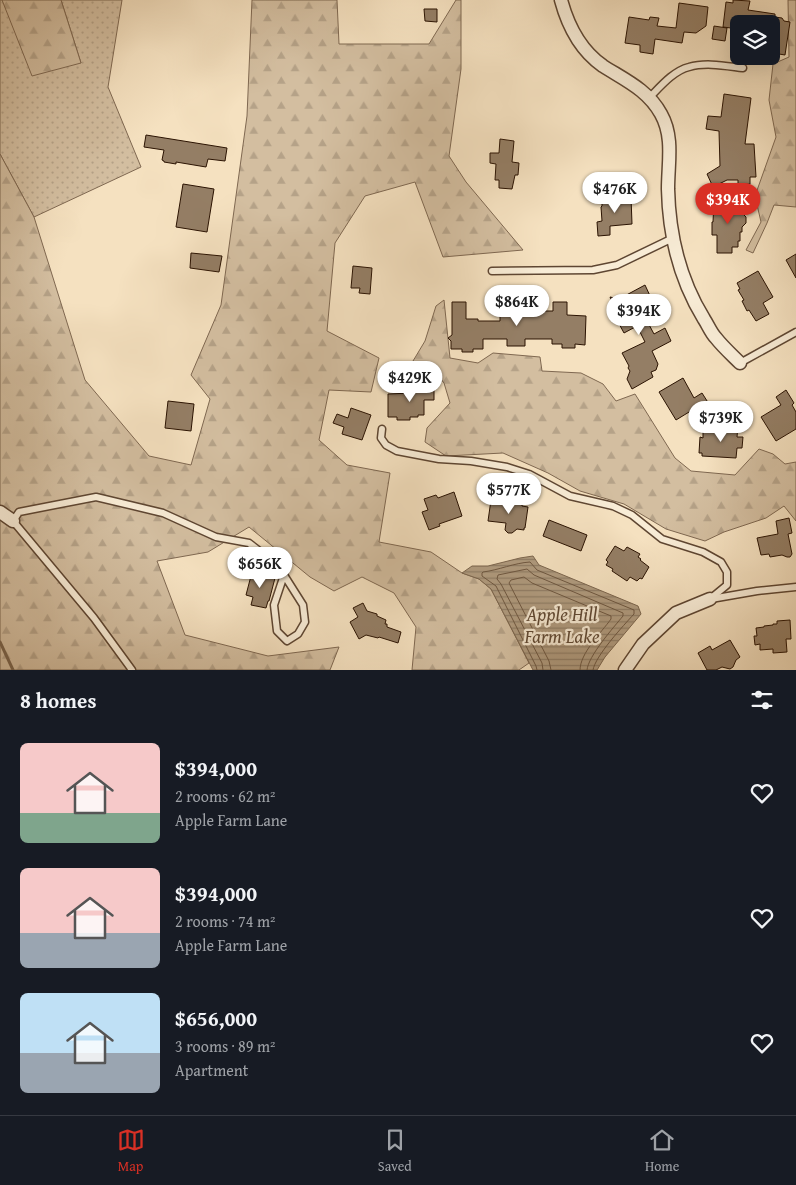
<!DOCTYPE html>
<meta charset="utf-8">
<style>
body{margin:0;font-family:"Gentium Book Plus",serif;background:#242831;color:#f1f3f6;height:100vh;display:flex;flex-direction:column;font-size:19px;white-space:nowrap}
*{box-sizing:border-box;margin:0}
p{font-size:16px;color:#9ea1a6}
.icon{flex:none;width:28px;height:28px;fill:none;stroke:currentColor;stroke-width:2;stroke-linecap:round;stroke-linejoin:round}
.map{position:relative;height:670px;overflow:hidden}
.side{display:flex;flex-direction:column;background:#171b24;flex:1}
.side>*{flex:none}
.controls{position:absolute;left:730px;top:15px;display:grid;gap:10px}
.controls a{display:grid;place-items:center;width:50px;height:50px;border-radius:8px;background:#171b24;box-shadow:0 5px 20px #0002;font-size:25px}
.price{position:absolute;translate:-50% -42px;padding:0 11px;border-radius:18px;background:#fff;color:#222;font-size:16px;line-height:32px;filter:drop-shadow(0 1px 2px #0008)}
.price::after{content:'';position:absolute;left:50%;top:30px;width:15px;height:11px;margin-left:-8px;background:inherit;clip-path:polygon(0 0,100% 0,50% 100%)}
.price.selected{background:#d93025;color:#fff}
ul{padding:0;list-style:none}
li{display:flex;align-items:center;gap:15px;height:125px;padding:0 20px}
li span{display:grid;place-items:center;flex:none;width:140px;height:100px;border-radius:8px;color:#555}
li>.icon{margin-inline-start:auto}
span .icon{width:60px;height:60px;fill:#fffc;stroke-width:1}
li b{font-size:21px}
h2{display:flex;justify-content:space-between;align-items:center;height:60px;padding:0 20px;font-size:21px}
.dock{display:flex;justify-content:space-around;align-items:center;height:70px;border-top:1px solid #363941;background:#171b24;font-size:14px;color:#9ea1a6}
.dock a{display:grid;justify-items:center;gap:2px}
.dock .selected{color:#d93025}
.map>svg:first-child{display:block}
</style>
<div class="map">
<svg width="796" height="670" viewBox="0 0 796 670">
<defs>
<pattern id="grass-dots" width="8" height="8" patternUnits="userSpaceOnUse" patternTransform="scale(1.25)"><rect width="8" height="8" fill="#d3bea0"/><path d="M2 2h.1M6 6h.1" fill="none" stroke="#b5a288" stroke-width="1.8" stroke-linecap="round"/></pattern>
<pattern id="forest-firs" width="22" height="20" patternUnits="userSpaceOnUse" patternTransform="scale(1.25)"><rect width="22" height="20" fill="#d3bea0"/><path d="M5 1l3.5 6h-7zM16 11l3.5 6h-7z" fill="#b5a288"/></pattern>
<pattern id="water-rules" width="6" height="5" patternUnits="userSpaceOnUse" patternTransform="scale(1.25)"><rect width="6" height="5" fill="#b09b7f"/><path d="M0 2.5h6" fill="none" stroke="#8f7d66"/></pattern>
</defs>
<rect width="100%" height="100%" fill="#f5e1c0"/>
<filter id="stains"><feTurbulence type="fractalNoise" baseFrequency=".004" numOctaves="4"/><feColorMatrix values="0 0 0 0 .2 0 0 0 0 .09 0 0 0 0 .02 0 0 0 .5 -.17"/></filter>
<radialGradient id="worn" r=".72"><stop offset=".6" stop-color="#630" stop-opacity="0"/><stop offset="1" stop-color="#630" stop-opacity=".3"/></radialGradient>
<path fill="url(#grass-dots)" stroke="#7f6851" d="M0,0H2L81,63L61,0H122L108,87L141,167L34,217L0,154Z"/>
<g fill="url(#forest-firs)" stroke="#7f6851">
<path d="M2,0H61L81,63L32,76Z"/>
<path d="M252,0H337L339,44H429L456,0H461V69L449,156L466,182L523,250L443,257L415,182L365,196L335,243L327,331L379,358L371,392L329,390L319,440L347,465L390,473L379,542L431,552L462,573L479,579L491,589L529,663L519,670H412L416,627L394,593L362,577L334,591L310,577L249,527L208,552L157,561L185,635L268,656L339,647L330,670H0V154L34,217L85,380L149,456L191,465L210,399L191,375L221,305L247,116Z"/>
<path d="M788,0H796V207L774,205L767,223L753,253L746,250L761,222L755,196L776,137L769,100L773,64L789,57Z"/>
<path d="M444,300L450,358L478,363L493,353L540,357L542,371L581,373L603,384L616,401L635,394L675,458L691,471L735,475L759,449L773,454L785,464L796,462V521L784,506L766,518L724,532L705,541L666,529L624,504L580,491L548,473L503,453L446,456L425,442L427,428L450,403L444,383L436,373L407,371L425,341L436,306Z"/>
</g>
<path fill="url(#water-rules)" stroke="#7b654d" d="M533,556L539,565L638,606L641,614L605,657L597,670H533L491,589L479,579L462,573L472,566H488L520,558Z"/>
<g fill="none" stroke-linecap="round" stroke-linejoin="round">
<g stroke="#6e5740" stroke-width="1">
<path d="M537,670L536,666L496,586L482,576V573L483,572C499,570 514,563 530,562L537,570L634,610V614C624,625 595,656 593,670"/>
<path d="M543,670L542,663L501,584L497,579L498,575L527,569L534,575L623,613V616C614,627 588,656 587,670"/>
<path d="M551,670L549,661L509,583L511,580L524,577L532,583L611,616V619C601,633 580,653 580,670"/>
</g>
<path stroke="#7b654d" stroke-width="3" d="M0,642L13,670"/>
</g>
<g fill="#947e65" stroke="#2b1302">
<path d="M733,0L750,1L748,10L775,14V17L782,18L784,21L790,22L785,55L773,53L775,39H771V24H739V29L723,27L726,2L733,3Z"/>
<path d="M679,3L708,7L706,26L696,33L684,32L682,43L655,39L653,54L640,52V45L625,43L629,17L649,20L650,17L659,18L657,26L676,28Z"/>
<path d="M424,9H437V22L425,21Z"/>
<path d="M714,26L727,28L725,41L712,39Z"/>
<path d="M724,94L751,98L745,144H754L756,177H750V184L738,185V180H727L713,187L707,174L720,166L719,131L706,129L708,116L721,117Z"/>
<path d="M146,135L227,148L225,161L208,159L206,167L176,162V164L164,162V161L162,160L164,150L144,147Z"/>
<path d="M500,139L514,141L512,162L519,163L518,175H515L512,189L499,188V180H495L496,164L490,163V153H499Z"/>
<path d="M183,184L214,189L207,232L176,227Z"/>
<path d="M625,196L627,198L631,197L632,224L610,226V235L598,236L597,222L602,221L601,207L602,206V199L621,198Z"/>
<path d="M714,201H740V206L744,209V215L746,217V223L742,227V232H740V241H738V247H732V253H717V235H712V222H713Z"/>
<path d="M191,253L222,256L219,272L190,268Z"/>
<path d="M796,254V278L786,260Z"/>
<path d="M353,266L372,268L370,294L359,293L360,288H351Z"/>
<path d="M758,271L773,297L763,303L769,314L756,321L749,310L747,311L742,301L744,300L738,290L740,289L737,283Z"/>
<path d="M645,285L651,298L642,303L647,313L644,314L647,318L646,319L654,334L665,328L671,341L652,351L658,364L656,370L651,372L653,377L632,389L627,379L630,371L628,368L629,366L622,353L645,342L637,326L624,333L617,320L613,319L617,312L610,297L619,299Z"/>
<path d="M500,301L513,302V311H553V302H567V315L586,316L585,345L575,344V348H562V344H552V339H525V346H507V339H483V349H473V352H462V349H451V341L448,338L452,335V302H466V319H478V321H500Z"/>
<path d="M683,378L694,398L702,393L709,404L696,412L694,409L676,420L659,392Z"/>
<path d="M412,386H434V400H424V415H418V417H410V420H397V417H388V394L412,393Z"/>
<path d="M786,390L794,403L792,405L796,412V429L776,441L761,417L781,405L776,397Z"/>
<path d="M168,401L194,404L191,431L165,428Z"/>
<path d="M351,408L371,415L362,440L342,434L344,427L333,423L337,414L348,418Z"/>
<path d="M724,425H738L737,437H743L742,448H737L736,458L702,456V453H699L700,437L703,438V431H724Z"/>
<path d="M454,492L462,516L439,524L440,526L429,530L422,512L428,510L424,499L436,495L438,498Z"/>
<path d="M491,500L522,504V506L528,507L525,528H524V530L517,529L512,533H508L505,530L506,523L488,521Z"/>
<path d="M789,518L792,533L788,534L792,554L790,557H787L782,555L770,557L769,554L761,555L757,538L778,534L776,521Z"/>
<path d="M549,520L587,535L581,551L543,536Z"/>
<path d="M615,546L624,551L627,547L640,554L638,557L641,559L640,560L649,567L642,579L640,578L637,581L630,577L627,581L612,571L613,569L606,565L608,562L606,560Z"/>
<path d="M252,572L275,578L269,601H268L266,608L251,605L253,597L246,595Z"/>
<path d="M363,603L367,611L377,614V616L386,620L385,624H387V627L401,632L398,643L379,637L378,638L366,635L359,639L350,622L358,617L353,608Z"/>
<path d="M790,620L791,639H786L787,652L773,653V649L760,650V644L755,645L754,636H757L756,628L764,627V626L773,625V624H777V621Z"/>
<path d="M730,640L740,657L736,660L733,667L730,669L722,667L716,670H707L698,653L710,646L712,650Z"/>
</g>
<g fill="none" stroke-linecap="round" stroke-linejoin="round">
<defs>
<g id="service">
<path d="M649,98C660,87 673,71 689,67C706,62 726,66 743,68"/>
<path d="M492,271L593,270L617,265L673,238"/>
<path d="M740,363L796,332"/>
<path d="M382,429L381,438L386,445L397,451L439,459L471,461L507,467L529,474L570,496L613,506L632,515L662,539L703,552L721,562L727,572V585L710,599"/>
<path d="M711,599L757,591L796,587"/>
<path d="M132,670L94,618L13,521L19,512L96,497L163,513L216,537L249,543L275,563L284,575L303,605L305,622L298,634L287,641L277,631L274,605L284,575"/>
</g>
<g id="minor">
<path d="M561,0C568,26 580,50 603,66C625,80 648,90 661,114C674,137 668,163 668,189C669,234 680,280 704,319C708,325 711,333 716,338C723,347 732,355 740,363"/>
<path d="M0,512L13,521"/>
<path d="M625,670L643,644L676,613L710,599"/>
</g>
</defs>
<use href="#service" stroke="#5e4632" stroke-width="9"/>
<use href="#minor" stroke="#5e4632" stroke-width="15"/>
<use href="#service" stroke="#f8ecd6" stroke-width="6"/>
<use href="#minor" stroke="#f8ecd6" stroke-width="12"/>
</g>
<g text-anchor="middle" stroke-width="4.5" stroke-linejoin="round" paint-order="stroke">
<g font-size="19" font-style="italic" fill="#604934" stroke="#f8ecd6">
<text x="562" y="621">Apple Hill<tspan x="562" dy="22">Farm Lake</tspan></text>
</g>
</g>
<rect width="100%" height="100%" filter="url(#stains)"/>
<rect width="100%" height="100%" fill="url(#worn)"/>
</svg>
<div class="controls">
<a><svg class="icon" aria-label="layers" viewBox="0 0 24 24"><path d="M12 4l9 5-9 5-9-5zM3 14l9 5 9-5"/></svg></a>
</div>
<b class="price" style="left:615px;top:214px">$476K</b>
<b class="price selected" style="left:728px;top:225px">$394K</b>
<b class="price" style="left:517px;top:327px">$864K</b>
<b class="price" style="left:639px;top:336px">$394K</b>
<b class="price" style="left:410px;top:403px">$429K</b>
<b class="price" style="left:721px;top:443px">$739K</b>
<b class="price" style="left:509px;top:515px">$577K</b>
<b class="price" style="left:260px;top:589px">$656K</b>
</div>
<section class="side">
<h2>8 homes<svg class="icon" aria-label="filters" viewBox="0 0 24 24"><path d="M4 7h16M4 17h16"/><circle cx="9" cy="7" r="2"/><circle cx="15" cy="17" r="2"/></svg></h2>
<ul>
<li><span style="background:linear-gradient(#f6c9c9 70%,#7fa58c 0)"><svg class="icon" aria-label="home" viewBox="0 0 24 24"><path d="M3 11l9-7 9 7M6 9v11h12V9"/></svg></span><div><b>$394,000</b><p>2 rooms · 62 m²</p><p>Apple Farm Lane</p></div><svg class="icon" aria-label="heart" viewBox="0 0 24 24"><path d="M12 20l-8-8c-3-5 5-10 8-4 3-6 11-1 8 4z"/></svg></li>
<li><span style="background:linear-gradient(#f6c9c9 65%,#9aa5b1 0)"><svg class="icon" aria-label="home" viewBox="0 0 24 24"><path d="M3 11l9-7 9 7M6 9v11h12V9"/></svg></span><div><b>$394,000</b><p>2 rooms · 74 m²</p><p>Apple Farm Lane</p></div><svg class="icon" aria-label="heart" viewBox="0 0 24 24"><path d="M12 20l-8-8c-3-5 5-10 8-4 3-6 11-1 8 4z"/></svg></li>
<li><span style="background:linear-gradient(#bfe0f5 60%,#9aa5b1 0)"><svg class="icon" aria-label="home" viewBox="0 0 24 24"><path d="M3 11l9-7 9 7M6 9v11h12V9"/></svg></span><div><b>$656,000</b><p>3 rooms · 89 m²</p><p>Apartment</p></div><svg class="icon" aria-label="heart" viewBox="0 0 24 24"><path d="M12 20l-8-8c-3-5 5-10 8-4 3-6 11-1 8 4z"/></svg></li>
</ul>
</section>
<nav class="dock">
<a class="selected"><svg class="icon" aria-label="map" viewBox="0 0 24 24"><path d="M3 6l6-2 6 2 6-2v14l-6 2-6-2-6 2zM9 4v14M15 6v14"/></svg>Map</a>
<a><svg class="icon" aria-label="saved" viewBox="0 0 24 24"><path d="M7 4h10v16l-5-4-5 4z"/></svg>Saved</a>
<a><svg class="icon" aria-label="home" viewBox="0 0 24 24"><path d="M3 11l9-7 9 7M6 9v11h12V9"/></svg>Home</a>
</nav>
